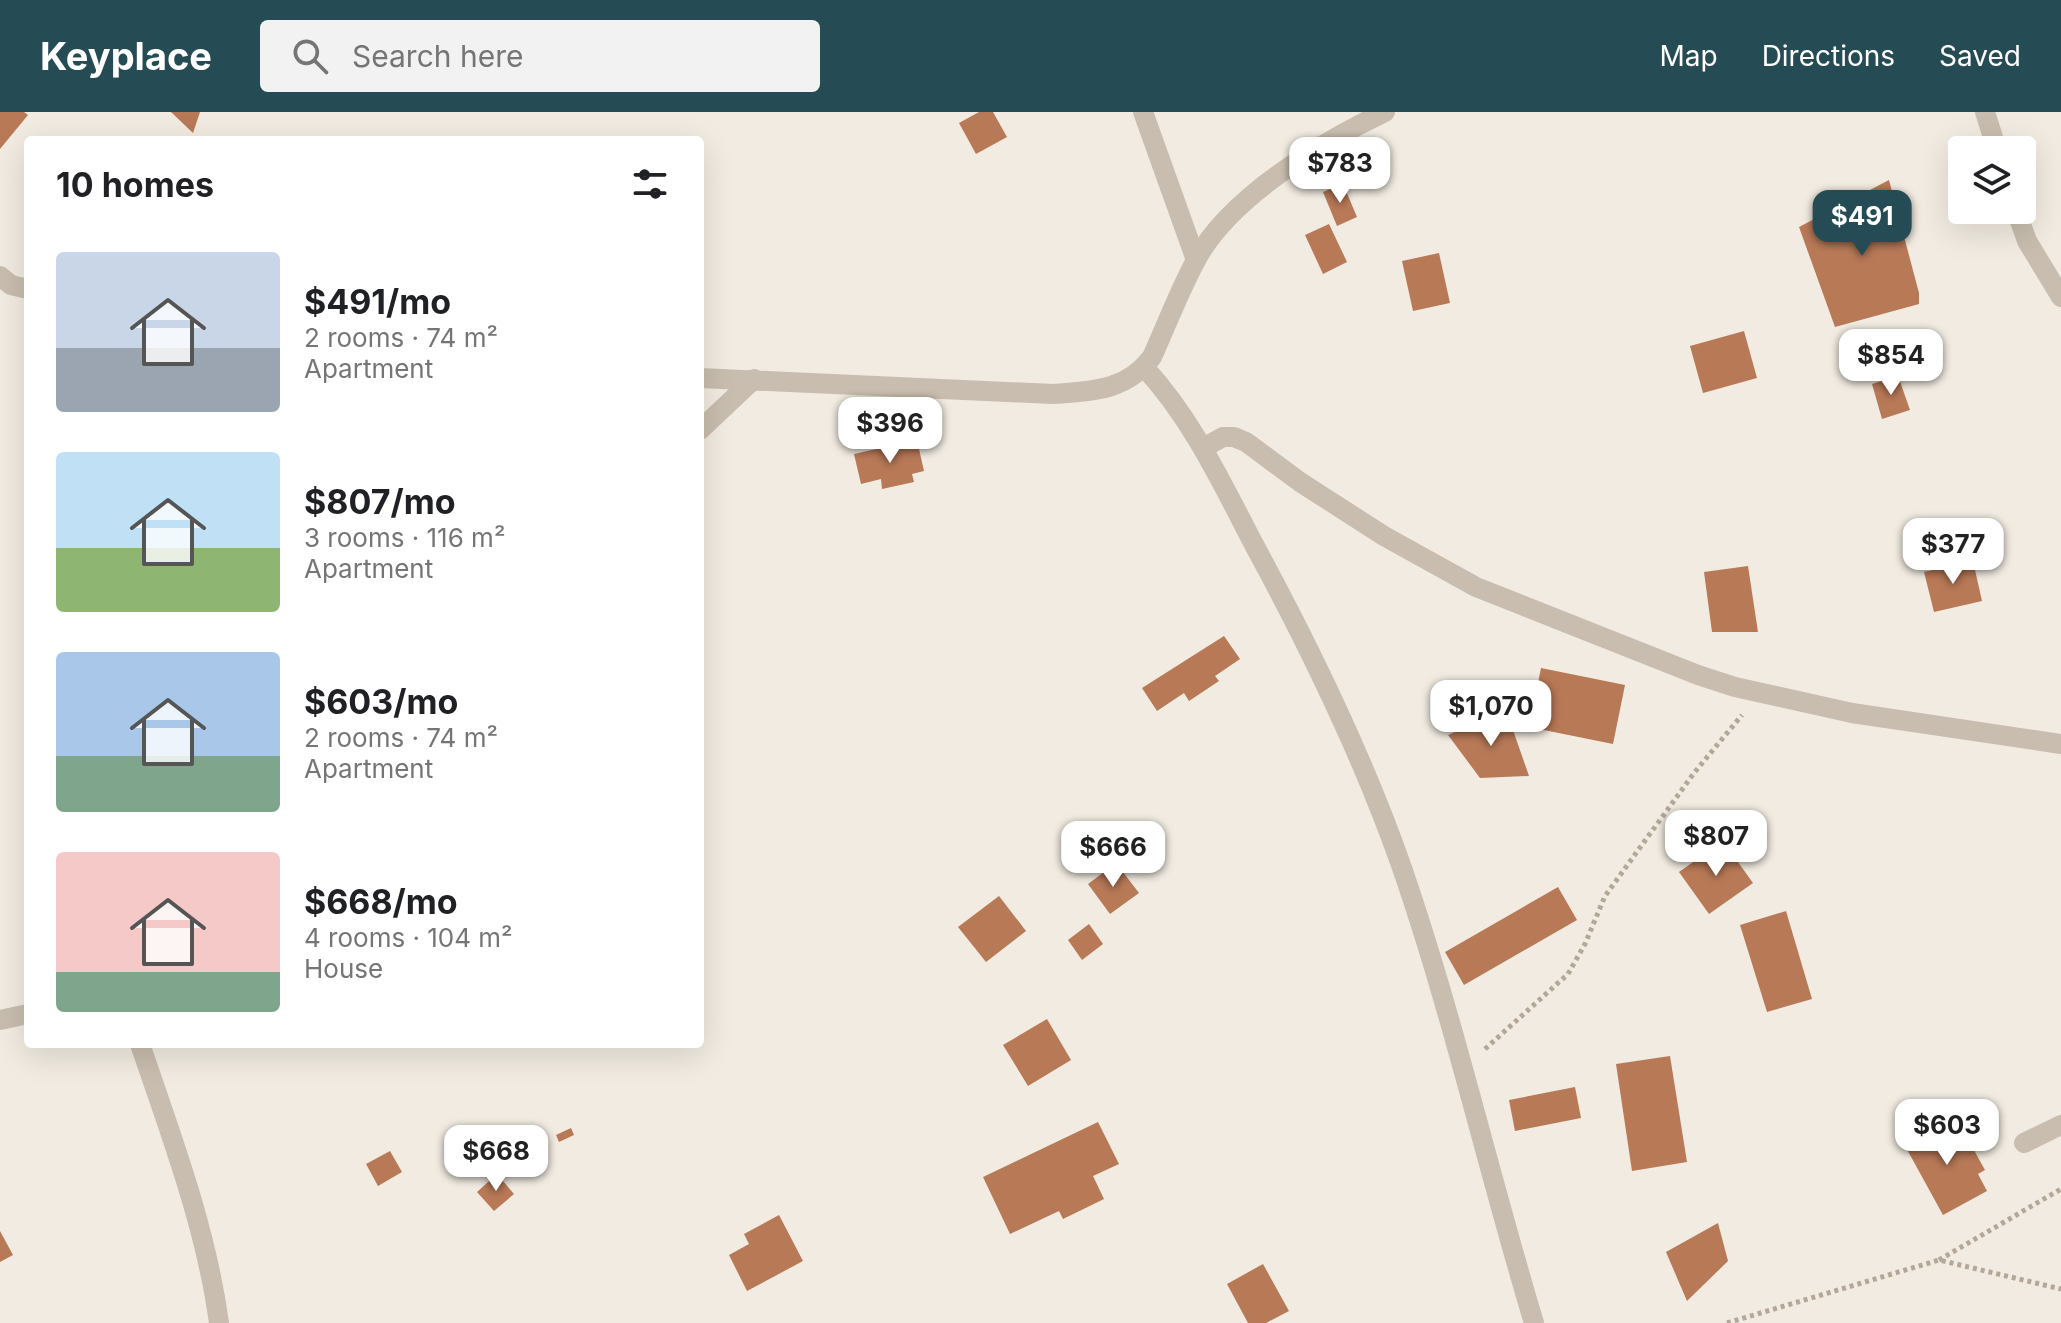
<!DOCTYPE html>
<meta charset="utf-8">
<style>
body{margin:0;font-family:Inter,sans-serif;background:#f2f2f2;color:#202124;height:100vh;display:flex;flex-direction:column;font-size:30px;white-space:nowrap}
*{box-sizing:border-box;margin:0}
p{font-size:26px;color:#757577}
.icon{flex:none;width:44px;height:44px;fill:none;stroke:currentColor;stroke-width:2;stroke-linecap:round;stroke-linejoin:round}
.map{position:relative;flex:1;overflow:hidden}
.panel{position:absolute;left:24px;top:24px;width:680px;height:912px;display:flex;flex-direction:column;background:#fff;border-radius:8px;box-shadow:0 8px 32px #0002}
.panel>*{flex:none}
.fabs{position:absolute;left:1948px;top:24px;display:grid;gap:16px}
.fabs a{display:grid;place-items:center;width:88px;height:88px;border-radius:8px;background:#fff;box-shadow:0 8px 32px #0002;font-size:40px}
.price{position:absolute;translate:-50% -68px;padding:0 18px;border-radius:16px;background:#fff;color:#222;font-size:26px;line-height:52px;filter:drop-shadow(0 2px 4px #0008)}
.price::after{content:'';position:absolute;left:50%;top:48px;width:24px;height:18px;margin-left:-12px;background:inherit;clip-path:polygon(0 0,100% 0,50% 100%)}
.price.selected{background:#254c54;color:#fff}
ul{padding:0;list-style:none}
li{display:flex;align-items:center;gap:24px;height:200px;padding:0 32px}
li span{display:grid;place-items:center;flex:none;width:224px;height:160px;border-radius:8px;color:#555}
li>.icon{margin-inline-start:auto}
span .icon{width:96px;height:96px;fill:#fffc;stroke-width:1}
li b{font-size:34px}
h2{display:flex;justify-content:space-between;align-items:center;height:96px;padding:0 32px;font-size:34px}
header{display:flex;align-items:center;gap:48px;box-sizing:border-box;height:112px;padding:0 40px;background:#254c54;color:#fff}
header strong{font-size:38px}
nav{display:flex;gap:44px;margin-inline-start:auto;font-size:28px}
.search{width:560px;height:72px;background:#f2f2f2;display:flex;align-items:center;gap:20px;box-sizing:border-box;padding:0 28px;border-radius:8px;color:#757577;font-size:30px}
.map>svg:first-child{display:block}
</style>
<header>
<strong>Keyplace</strong>
<div class="search"><svg class="icon" aria-label="search" viewBox="0 0 24 24"><circle cx="10" cy="10" r="6"/><path d="M15 15l6 6"/></svg>Search here</div>
<nav><a>Map</a><a>Directions</a><a>Saved</a></nav>
</header>
<div class="map">
<svg width="2061" height="1211" viewBox="0 0 2061 1211">
<rect width="100%" height="100%" fill="#f1ebe1"/>
<g fill="#b87957">
<path d="M0,0H24L28,3L0,37Z"/>
<path d="M171,0H200L193,21Z"/>
<path d="M979,0H993L1007,25L976,42L959,11Z"/>
<path d="M1889,68L1919,181V192L1835,215L1799,115Z"/>
<path d="M1343,72L1357,105L1337,114L1323,80Z"/>
<path d="M1329,112L1347,150L1323,162L1305,123Z"/>
<path d="M1439,141L1450,191L1413,199L1402,149Z"/>
<path d="M1744,219L1757,266L1703,281L1690,234Z"/>
<path d="M1898,264L1910,298L1882,307L1872,272Z"/>
<path d="M917,328L924,359L912,362L914,370L882,377L881,367L861,372L854,342Z"/>
<path d="M1973,449L1982,489L1934,500L1924,460Z"/>
<path d="M1748,454L1758,520H1712L1704,460Z"/>
<path d="M1224,524L1240,547L1215,564L1219,569L1189,589L1184,581L1157,599L1142,576Z"/>
<path d="M1541,556L1625,573L1613,632L1529,615Z"/>
<path d="M1506,598L1529,664L1480,666L1448,623Z"/>
<path d="M1723,729L1753,771L1709,802L1679,760Z"/>
<path d="M1116,751L1139,781L1110,802L1088,772Z"/>
<path d="M1558,775L1577,808L1464,873L1445,840Z"/>
<path d="M999,784L1026,819L986,850L958,815Z"/>
<path d="M1786,799L1812,887L1767,900L1740,813Z"/>
<path d="M1089,812L1103,832L1082,848L1068,828Z"/>
<path d="M1047,907L1071,948L1028,974L1003,933Z"/>
<path d="M1670,944L1687,1050L1632,1059L1616,952Z"/>
<path d="M1575,975L1581,1006L1515,1019L1509,988Z"/>
<path d="M1950,1007L1964,1034L1970,1031L1985,1058L1978,1062L1987,1079L1943,1103L1904,1032Z"/>
<path d="M1098,1010L1119,1052L1093,1064L1104,1087L1063,1107L1059,1099L1010,1122L983,1065Z"/>
<path d="M571,1016L574,1023L559,1030L556,1023Z"/>
<path d="M390,1039L402,1060L378,1074L366,1052Z"/>
<path d="M497,1062L514,1082L494,1099L477,1080Z"/>
<path d="M779,1103L803,1149L747,1179L729,1143L749,1132L744,1122Z"/>
<path d="M1718,1111L1728,1149L1687,1189L1666,1140Z"/>
<path d="M0,1119L13,1143L0,1150Z"/>
<path d="M1263,1152L1289,1199L1266,1211H1248L1227,1172Z"/>
</g>
<g fill="none" stroke-linecap="round" stroke-linejoin="round">
<g stroke="#b3a798" stroke-width="5" stroke-dasharray="4 4" stroke-linecap="butt">
<path d="M1485,937L1568,862L1585,832L1605,784L1694,661L1742,603"/>
<path d="M1939,1148L2061,1077"/>
<path d="M1727,1211L1939,1148L2061,1177"/>
</g>
<g stroke="#c8bdae" stroke-width="20">
<path d="M1143,0L1196,148"/>
<path d="M1985,0L1997,38"/>
<path d="M2016,98L2027,129L2061,185"/>
<path d="M0,164L11,173L28,177"/>
<path d="M1144,255C1194,309 1224,376 1258,440C1312,540 1363,645 1401,753C1453,903 1488,1059 1534,1211"/>
<path d="M700,266L1053,282C1093,279 1126,279 1152,245C1166,214 1179,180 1195,150C1228,86 1322,30 1385,0"/>
<path d="M700,318L754,267"/>
<path d="M1203,336L1223,325H1234L1246,330L1300,370L1384,424L1476,475L1698,563L1735,575L1852,601L2061,632"/>
<path d="M0,908L28,902"/>
<path d="M140,932C171,1023 206,1115 219,1211"/>
<path d="M2024,1031L2061,1013"/>
</g>
</g>
</svg>
<div class="fabs">
<a><svg class="icon" aria-label="layers" viewBox="0 0 24 24"><path d="M12 4l9 5-9 5-9-5zM3 14l9 5 9-5"/></svg></a>
</div>
<b class="price" style="left:1340px;top:93px">$783</b>
<b class="price selected" style="left:1862px;top:146px">$491</b>
<b class="price" style="left:1891px;top:285px">$854</b>
<b class="price" style="left:890px;top:353px">$396</b>
<b class="price" style="left:1953px;top:474px">$377</b>
<b class="price" style="left:1491px;top:636px">$1,070</b>
<b class="price" style="left:1716px;top:766px">$807</b>
<b class="price" style="left:1113px;top:777px">$666</b>
<b class="price" style="left:1947px;top:1055px">$603</b>
<b class="price" style="left:496px;top:1081px">$668</b>
<section class="panel">
<h2>10 homes<svg class="icon" aria-label="filters" viewBox="0 0 24 24"><path d="M4 7h16M4 17h16"/><circle cx="9" cy="7" r="2"/><circle cx="15" cy="17" r="2"/></svg></h2>
<ul>
<li><span style="background:linear-gradient(#c9d6e8 60%,#9aa5b1 0)"><svg class="icon" aria-label="home" viewBox="0 0 24 24"><path d="M3 11l9-7 9 7M6 9v11h12V9"/></svg></span><div><b>$491/mo</b><p>2 rooms · 74 m²</p><p>Apartment</p></div></li>
<li><span style="background:linear-gradient(#bfe0f5 60%,#8fb573 0)"><svg class="icon" aria-label="home" viewBox="0 0 24 24"><path d="M3 11l9-7 9 7M6 9v11h12V9"/></svg></span><div><b>$807/mo</b><p>3 rooms · 116 m²</p><p>Apartment</p></div></li>
<li><span style="background:linear-gradient(#a9c7e8 65%,#7fa58c 0)"><svg class="icon" aria-label="home" viewBox="0 0 24 24"><path d="M3 11l9-7 9 7M6 9v11h12V9"/></svg></span><div><b>$603/mo</b><p>2 rooms · 74 m²</p><p>Apartment</p></div></li>
<li><span style="background:linear-gradient(#f6c9c9 75%,#7fa58c 0)"><svg class="icon" aria-label="home" viewBox="0 0 24 24"><path d="M3 11l9-7 9 7M6 9v11h12V9"/></svg></span><div><b>$668/mo</b><p>4 rooms · 104 m²</p><p>House</p></div></li>
</ul>
</section>
</div>
